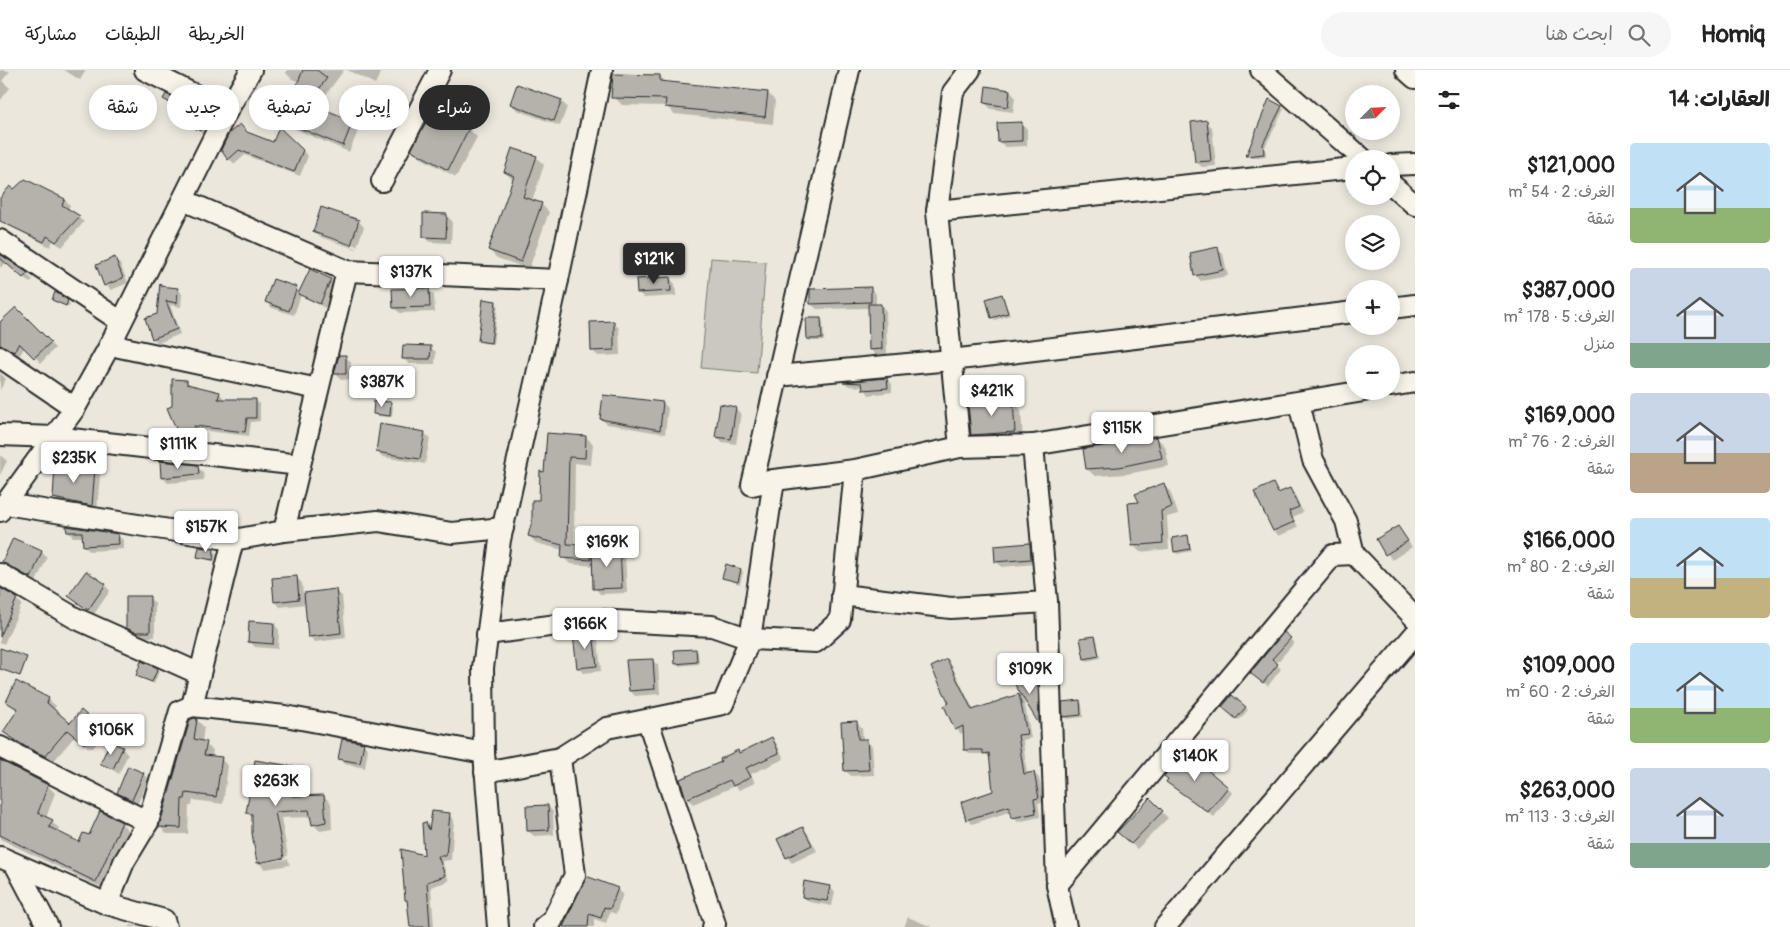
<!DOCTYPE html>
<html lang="ar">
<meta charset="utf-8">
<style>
body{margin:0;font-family:Pangolin,"Playpen Sans Arabic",sans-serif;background:#f6f6f6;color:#222;direction:rtl;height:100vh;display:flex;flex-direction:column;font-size:19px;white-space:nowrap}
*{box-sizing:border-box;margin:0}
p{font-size:16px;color:#767676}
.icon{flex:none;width:28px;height:28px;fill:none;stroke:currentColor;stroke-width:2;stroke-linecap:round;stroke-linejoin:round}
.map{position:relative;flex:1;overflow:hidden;direction:ltr}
.panel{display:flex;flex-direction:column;background:#fff;width:375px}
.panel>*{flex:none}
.top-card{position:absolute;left:15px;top:15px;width:475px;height:45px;direction:rtl;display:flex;gap:10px}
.needle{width:32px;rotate:66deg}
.tools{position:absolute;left:1345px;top:15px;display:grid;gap:10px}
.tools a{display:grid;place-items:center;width:55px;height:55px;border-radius:50%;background:#fff;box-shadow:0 2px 12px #0003;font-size:25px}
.price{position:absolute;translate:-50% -42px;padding:0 11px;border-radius:5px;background:#fff;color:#222;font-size:16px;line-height:32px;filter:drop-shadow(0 1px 2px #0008)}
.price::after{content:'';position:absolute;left:50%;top:30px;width:15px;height:11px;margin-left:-8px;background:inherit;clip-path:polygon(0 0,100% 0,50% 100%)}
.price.active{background:#2b2b2b;color:#fff}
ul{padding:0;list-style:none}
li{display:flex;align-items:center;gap:15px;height:125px;padding:0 20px}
li span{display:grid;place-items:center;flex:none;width:140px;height:100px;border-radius:5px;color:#555}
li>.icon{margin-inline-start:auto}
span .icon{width:60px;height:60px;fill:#fffc;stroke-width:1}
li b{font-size:21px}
h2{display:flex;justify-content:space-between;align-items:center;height:60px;padding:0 20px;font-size:21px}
.pill{padding:0 18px;border-radius:22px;background:#fff;box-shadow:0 2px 12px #0003;font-size:18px;line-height:45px}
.pill.active{background:#2b2b2b;color:#fff}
header{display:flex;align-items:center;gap:30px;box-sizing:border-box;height:70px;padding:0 25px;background:#fff;border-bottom:1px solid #e0e0e0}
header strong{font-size:24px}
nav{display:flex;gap:28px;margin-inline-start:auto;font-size:18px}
.search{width:350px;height:45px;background:#f6f6f6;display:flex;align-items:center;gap:12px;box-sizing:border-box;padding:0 18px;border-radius:28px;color:#767676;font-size:19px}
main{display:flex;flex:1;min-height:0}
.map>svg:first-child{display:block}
</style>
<header>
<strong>Homiq</strong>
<div class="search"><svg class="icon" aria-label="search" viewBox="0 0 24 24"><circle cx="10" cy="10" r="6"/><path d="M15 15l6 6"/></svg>ابحث هنا</div>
<nav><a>الخريطة</a><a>الطبقات</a><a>مشاركة</a></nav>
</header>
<main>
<section class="panel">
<h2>العقارات: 14<svg class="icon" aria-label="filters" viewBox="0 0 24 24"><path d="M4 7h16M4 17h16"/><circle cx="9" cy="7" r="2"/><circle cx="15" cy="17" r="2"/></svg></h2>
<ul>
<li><span style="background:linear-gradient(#bfe0f5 65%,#8fb573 0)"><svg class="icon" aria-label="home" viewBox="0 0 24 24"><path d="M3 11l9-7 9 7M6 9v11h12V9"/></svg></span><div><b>$121,000</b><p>الغرف: 2 · 54 m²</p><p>شقة</p></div></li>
<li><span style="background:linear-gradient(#c9d6e8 75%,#7fa58c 0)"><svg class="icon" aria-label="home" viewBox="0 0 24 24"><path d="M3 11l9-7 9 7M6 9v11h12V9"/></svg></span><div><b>$387,000</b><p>الغرف: 5 · 178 m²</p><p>منزل</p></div></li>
<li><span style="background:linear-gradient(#c9d6e8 60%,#b9a48a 0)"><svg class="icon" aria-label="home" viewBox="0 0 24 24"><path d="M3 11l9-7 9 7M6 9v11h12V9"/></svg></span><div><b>$169,000</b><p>الغرف: 2 · 76 m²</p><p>شقة</p></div></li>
<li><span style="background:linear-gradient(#bfe0f5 60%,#c2b280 0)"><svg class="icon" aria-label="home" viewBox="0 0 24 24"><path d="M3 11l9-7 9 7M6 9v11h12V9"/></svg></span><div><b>$166,000</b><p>الغرف: 2 · 80 m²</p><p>شقة</p></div></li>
<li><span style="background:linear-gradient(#bfe0f5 65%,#8fb573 0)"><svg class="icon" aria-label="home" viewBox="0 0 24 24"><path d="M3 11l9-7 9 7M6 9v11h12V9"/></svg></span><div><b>$109,000</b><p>الغرف: 2 · 60 m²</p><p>شقة</p></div></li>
<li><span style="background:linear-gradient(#c9d6e8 75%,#7fa58c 0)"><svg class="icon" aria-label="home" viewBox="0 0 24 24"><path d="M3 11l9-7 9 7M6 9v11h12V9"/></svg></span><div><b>$263,000</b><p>الغرف: 3 · 113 m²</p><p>شقة</p></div></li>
</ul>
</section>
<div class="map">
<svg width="1415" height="857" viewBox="0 0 1415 857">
<rect width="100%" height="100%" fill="#ebe7dd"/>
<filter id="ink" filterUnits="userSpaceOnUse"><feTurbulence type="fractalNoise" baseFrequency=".02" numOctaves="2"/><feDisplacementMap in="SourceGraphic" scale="10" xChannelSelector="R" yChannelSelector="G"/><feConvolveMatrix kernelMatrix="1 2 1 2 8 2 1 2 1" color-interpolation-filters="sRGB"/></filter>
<g filter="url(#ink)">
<path fill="#cbc8bf" stroke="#7b7a75" d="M711,188L766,192L757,303L701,298Z"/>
<g fill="#0003" fill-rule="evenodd">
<path d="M0,0L10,1L2,11L10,18L0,31Z"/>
<path d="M64,0H86L80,10Z"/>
<path d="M287,0H344L317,37L352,52L359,59L349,82L290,57L284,50L300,12L292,9L286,3Z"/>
<path d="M347,0H382L375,14Z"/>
<path d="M660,6L666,12L768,23L775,31L773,54L674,44L666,36L622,35L614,27Z"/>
<path d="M1010,21L1015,27L1013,42L991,39L985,33Z"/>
<path d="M167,26L208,46L213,51L205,65L182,50L186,43L169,34L165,29Z"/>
<path d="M561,31L567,37L560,56L517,40L511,34Z"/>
<path d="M1270,31L1284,39L1265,77L1266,86L1250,88L1248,85Z"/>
<path d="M434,40L469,59L477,67L456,107L421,88L413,80Z"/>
<path d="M1206,52L1212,57L1216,96L1202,97L1196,92Z"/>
<path d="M1021,53L1027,59V76L1005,77L999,71Z"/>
<path d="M280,59L308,86L300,106L245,85L235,94L229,89L247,63L274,73Z"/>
<path d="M536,87L544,95L532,131L541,134L549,142L529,199L497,188L489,180L514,111L505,102Z"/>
<path d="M26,111L65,130L70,135L68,140L84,152L62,177L53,171L50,177L0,151V130Z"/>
<path d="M446,145L452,151L451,173L430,172L424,166Z"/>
<path d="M358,151L364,157L356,179L320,167L314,162ZM319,163L357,176L356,178L319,165Z"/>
<path d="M1218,179L1223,184L1228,206L1201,211L1195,205Z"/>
<path d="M0,185L27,204L33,210L30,213L6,192L0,198Z"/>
<path d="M114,189L120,194L128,213L111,220L106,215Z"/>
<path d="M670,208L675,214L676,226L644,228L638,222Z"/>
<path d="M330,210L336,216L325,238L301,225L294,245L272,238L267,232L296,218L300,222Z"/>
<path d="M163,218L178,219L182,224L181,237L170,235L180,264L158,273L153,268Z"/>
<path d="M870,218L876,224V235H881L886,241L887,284L876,285L870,279L869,238L817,239L811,234Z"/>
<path d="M429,220L434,225L435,242L400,243L394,238Z"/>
<path d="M56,224L70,234L69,237L53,230Z"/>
<path d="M1002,226L1010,245L995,250L992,247Z"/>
<path d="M496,232L498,235L493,274L482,273L480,271Z"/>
<path d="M16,239L55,278L41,293L25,277L19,286L8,280L0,283V254Z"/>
<path d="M821,249L823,252L824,271H810L808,269Z"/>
<path d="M613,253L619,258L620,285L598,286L592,280Z"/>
<path d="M1359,256H1385V257L1365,263Z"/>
<path d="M430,277L436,282L435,294H409L403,288Z"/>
<path d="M340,286H345L351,292V309L341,310L336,304Z"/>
<path d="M0,303L6,309L0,320Z"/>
<path d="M887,309L892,314V322L869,325L864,317L849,316L845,313Z"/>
<path d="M186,311L191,315L219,323L223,327V330L256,331L260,335V351L251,352L249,366L198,360L199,375L187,373L182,369L173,337Z"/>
<path d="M1012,331L1021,340L1023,371L981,373L972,364Z"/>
<path d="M390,333L393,336L392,347L377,346L374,344Z"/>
<path d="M663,333L668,338L665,364L607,354L601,349Z"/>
<path d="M735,338L741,344L736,374L722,372L716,367Z"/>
<path d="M424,363L430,368L425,394L383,387L377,382Z"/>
<path d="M586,367L593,374L591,395L575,393L574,475L593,479L620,478L625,483L627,523L600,524L595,518L594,496L570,494L563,487V480L536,473L529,466L541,432L545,403Z"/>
<path d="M1157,368L1165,376L1169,396L1127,404L1095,406L1087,399Z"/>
<path d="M0,385L7,391L0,405Z"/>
<path d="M197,397L203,402L204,410L168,413L163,408Z"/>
<path d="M94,400L100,405L97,441L60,433L54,427Z"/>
<path d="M1163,415L1170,421L1178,444L1167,447L1169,479L1140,482L1133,475L1140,434Z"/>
<path d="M1273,415L1280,424L1290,419L1295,425L1303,442L1293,447L1298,457L1279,466L1274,461Z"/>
<path d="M68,457L118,465L123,470L124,479L89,481L84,475L83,467H73L68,462Z"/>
<path d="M1398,457L1412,477L1392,490L1377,470Z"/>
<path d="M1187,466L1192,481L1177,484L1175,481Z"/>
<path d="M13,469L42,482L47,488L36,512L9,498L3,492Z"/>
<path d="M1029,475L1035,480L1036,494L1002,497L996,491Z"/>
<path d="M214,480L216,483L215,492L199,487Z"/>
<path d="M741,500L743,502L740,514L723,507Z"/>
<path d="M297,508L302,513L303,524L336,521L342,526L346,568L315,572L309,566L306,534L280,537L275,531Z"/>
<path d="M105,515L110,521L94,544L75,531Z"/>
<path d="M0,518L22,534L4,574L0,572Z"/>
<path d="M149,528L155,533V567H142L127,557Z"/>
<path d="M274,554L279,560L278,579L255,577L249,571Z"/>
<path d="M592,564L598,569L601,601L584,603L578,597Z"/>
<path d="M1284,564L1294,573L1276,594L1281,599L1268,616L1256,607Z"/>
<path d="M1095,567L1097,569L1100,588L1087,591L1085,588Z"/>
<path d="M695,580L698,582L699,594L678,596L676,593Z"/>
<path d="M652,590L658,595L660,624L635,626L630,621Z"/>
<path d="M947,591L952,596L974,641L1019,626L1024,630L1031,668L1023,670L1027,704L1034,703L1039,708L1044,733H1038L1040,747L1018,752L1013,747L1012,741L972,754L967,749L995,722L991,688L985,684H970L965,679L964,662L961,664L956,659L950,634Z"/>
<path d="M157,599L159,601L154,614L137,605Z"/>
<path d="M1037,610L1042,614L1043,656L1016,614Z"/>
<path d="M1232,626L1248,640L1239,650L1224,637Z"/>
<path d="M48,629L56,636L53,640L70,655L96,654L103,662V666L93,678H89L75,666L52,693L16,674L9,667L5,662L18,641L7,632Z"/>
<path d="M1079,631L1082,634L1083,647L1067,649L1064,646Z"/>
<path d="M197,650L204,657L202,672L213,680L212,687L221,689L228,696L223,734L193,730L192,736H189L188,764H167L160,757Z"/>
<path d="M856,652L862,658L863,670H866L872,676L874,705L851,706L846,701Z"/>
<path d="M772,669L777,674L784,689L751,704L755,713L739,720L735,716L693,734L687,728L740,684Z"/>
<path d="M363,674L368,679L365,698L345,694L339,688Z"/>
<path d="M122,678L128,684L119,704L102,693Z"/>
<path d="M0,692L48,716L55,723L46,748L59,758L57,762L80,774L90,767L100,743L121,753L129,761L104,819L0,769Z"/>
<path d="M296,698L303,705L299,727L324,726L331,733L332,759L320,761L313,754L312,747L281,748L288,786L262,791V793L288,789L290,795L265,799L258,792L253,749L247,742Z"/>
<path d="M143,704L149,709L137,735L118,722Z"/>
<path d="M1167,712L1227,717L1232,723L1214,747Z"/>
<path d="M1150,730L1168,748L1137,779L1124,767Z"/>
<path d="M548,736L553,742L554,765L534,766L528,761Z"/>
<path d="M449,745L454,750L451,790L442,791L449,811L431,817L434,857H417L406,830L426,786V754L431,758Z"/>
<path d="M803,758L808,764L817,781L792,793L787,787Z"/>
<path d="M829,817L835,822L832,836L809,832L803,827Z"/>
<path d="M617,819L623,824L616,844L610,842L606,853L594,849V857H564Z"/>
<path d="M908,847L932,857H904Z"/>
<path d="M133,855L140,857H127Z"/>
</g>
<g fill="#b5b2ab" stroke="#2b2b2b">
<path d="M303,0H317L327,8L309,33L353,51L343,76L282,51Z"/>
<path d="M613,4L660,5V11L768,22L765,47L665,37L666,29L611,28Z"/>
<path d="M517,14L562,30L554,51L510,34Z"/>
<path d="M986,16L1010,20L1008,37L984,33Z"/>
<path d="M166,24L209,45L200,61L180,50L185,41L163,29Z"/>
<path d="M1269,29L1282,36L1263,74L1264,84L1246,86Z"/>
<path d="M433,39L469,58L448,100L411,80Z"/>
<path d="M1207,50L1211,91L1195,92L1191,52Z"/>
<path d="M1022,52V71L998,72L997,53Z"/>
<path d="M240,54L247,62L273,72L279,57L303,80L294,102L239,80L228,90L221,80L229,63Z"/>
<path d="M512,78L537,86L523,127L542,133L521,192L488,180L514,106L504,102Z"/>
<path d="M25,109L65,129L62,135L80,146L56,172L47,166L44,172L0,151V128L10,116L14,119Z"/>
<path d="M321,137L359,150L351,175L313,162Z"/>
<path d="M423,143L447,144L446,168L423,167Z"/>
<path d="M1218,177L1223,200L1194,206L1190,183Z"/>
<path d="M0,184L28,203L23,208L0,188Z"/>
<path d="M115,187L123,208L104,216L96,195Z"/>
<path d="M310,199L331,209L320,234L298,224Z"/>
<path d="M670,207L671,221L637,223L636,209Z"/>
<path d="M273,209L297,217L289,241L265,232Z"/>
<path d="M160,213L161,216L178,218L177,233L166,231L177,259L152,269L145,248L157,244Z"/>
<path d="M871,217V232L810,234V219Z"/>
<path d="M429,218L430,237L393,238L392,219Z"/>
<path d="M55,222L68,230L66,236L52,230Z"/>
<path d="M1002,224L1008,243L991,248L986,229Z"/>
<path d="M483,229L496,231L491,273L478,271Z"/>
<path d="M868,234H881L882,279L869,280Z"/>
<path d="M16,237L51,272L34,288L19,273L14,282L0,275V252Z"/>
<path d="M806,248H821L822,269H807Z"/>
<path d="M614,251V280L591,281L590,252Z"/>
<path d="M403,275L431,276L430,289H402Z"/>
<path d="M339,285H346V304H334Z"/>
<path d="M887,308L888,318L863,320L862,313L843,312Z"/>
<path d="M172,309L187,310V314L220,322L218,329H256V348H247L245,362L194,356L196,371L181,370L167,338L172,336Z"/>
<path d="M603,325L663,332L660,360L600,349Z"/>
<path d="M1013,330L1015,362L971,365L968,333Z"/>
<path d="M374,331L391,332L390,346L373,344Z"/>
<path d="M720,334L736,337L731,369L715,367Z"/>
<path d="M380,354L425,362L420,389L376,382Z"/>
<path d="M547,363L586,366L585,388L569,387L567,474L592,475L591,490L561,488L562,475L528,466L532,451V430H539L540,401L544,402Z"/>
<path d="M1157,367L1162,388L1119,397L1086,399L1083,379Z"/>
<path d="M160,391L198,395L199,404L161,408Z"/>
<path d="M55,395L95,398L92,436L53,428Z"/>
<path d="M1164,413L1172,437L1161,441L1163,473L1132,476L1128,433L1139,432L1135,424Z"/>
<path d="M1273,413L1278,423L1290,418L1299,437L1289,441L1294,452L1273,461L1254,422Z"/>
<path d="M66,456L118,464L119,474L83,476L82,462H67Z"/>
<path d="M1398,456L1408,471L1385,485L1376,469Z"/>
<path d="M1188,465L1190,479L1174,482L1172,468Z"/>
<path d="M13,468L42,481L31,508L2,492Z"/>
<path d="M1030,473L1031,489L995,492L994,476Z"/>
<path d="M620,476L622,518L593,519L592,478Z"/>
<path d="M199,477L214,479L213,490L197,487Z"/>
<path d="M726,494L741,499L738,512L722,508Z"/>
<path d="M86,501L106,514L88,540L68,526Z"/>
<path d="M297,506L299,529L274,532L272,508Z"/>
<path d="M0,518L17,528L0,567Z"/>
<path d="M336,519L341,563L308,567L304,523Z"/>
<path d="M126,526H150V562H135L126,558Z"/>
<path d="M249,551L274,553L273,574L248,572Z"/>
<path d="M593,562L597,596L577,598L573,565Z"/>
<path d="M1284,562L1291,568L1272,589L1278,594L1263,613L1250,603Z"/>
<path d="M1095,566L1099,586L1084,589L1080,568Z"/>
<path d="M0,578L27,587L20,606L0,599Z"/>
<path d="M696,579L697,592L675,594L674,580Z"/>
<path d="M653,589L655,619L629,621L626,590Z"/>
<path d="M947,589L972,640L1019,624L1027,664L1018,665L1024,704L1034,702L1039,728L1034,729L1036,743L1012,748L1009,736L966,750L961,732L993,721L989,683L983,684V680H964L963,656L955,660L944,636L949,633L931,597Z"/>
<path d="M141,591L158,598L152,612L136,606Z"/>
<path d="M1038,609L1039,654L1014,613Z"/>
<path d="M16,611L49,628L47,633L70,653L81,640L99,656L84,674L67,660L45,686L26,677L3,662L18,639L6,632Z"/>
<path d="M1232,625L1246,637L1236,649L1222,637Z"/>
<path d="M1080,630L1081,645L1063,647L1062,632Z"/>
<path d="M194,648L197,649L194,669L207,672L204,685L222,687L216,727L186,723L185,729H182L181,758L159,757L190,650Z"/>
<path d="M857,651L858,669H867L869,700L844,701L841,652Z"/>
<path d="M772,667L779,683L746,698L751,707L733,716L730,710L686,729L680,709L721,692L720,689L738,680L739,683Z"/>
<path d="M342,669L364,673L360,693L338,689Z"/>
<path d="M110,672L123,677L113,699L100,694Z"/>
<path d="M1185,681L1228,717L1208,742L1166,712L1168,709L1164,706Z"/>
<path d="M0,690L48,715L38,743L53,750L49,757L79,772L83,763L89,765L100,741L122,752L96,812L0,765Z"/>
<path d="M255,690L297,697L292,726L324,725L326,752L312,755L309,740L275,742L284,788L257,793L252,763V744L246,743Z"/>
<path d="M128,696L144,703L132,730L117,723Z"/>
<path d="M1150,728L1163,741L1131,774L1117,762Z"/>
<path d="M548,735L549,760L527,761L526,736Z"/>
<path d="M432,741L450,743L446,786H438L445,806L427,812L430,857H410L407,830H405L401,779L424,785L422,753L426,752L429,760Z"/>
<path d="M803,757L812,775L786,788L777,769Z"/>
<path d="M586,806L618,818L610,839L604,837L601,848L589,844L588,857H563Z"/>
<path d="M804,811L830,816L827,831L802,827Z"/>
</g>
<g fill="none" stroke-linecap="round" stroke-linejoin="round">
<defs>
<g id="minor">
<path d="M145,0L227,41"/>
<path d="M849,0L752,415L774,410L855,400L960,377L1033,375L1364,321"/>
<path d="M1261,0L1363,89"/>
<path d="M1406,0L1415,8"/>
<path d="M1391,95L1415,94"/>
<path d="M382,111L440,0"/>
<path d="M1391,114L1415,135"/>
<path d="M183,130L347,201L558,210"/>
<path d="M937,141L1354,98"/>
<path d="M0,170L120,251"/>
<path d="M1391,238L1415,235"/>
<path d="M110,275L318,319"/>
<path d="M0,287L75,338"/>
<path d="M777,306L951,290L1354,242"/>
<path d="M1391,316L1415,312"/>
<path d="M1299,333L1313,390L1346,451L1354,484L1415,548"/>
<path d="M0,365L54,367L300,395"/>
<path d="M1033,375L1047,532L1057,815L1066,857"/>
<path d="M960,377L937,141L953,22L970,0"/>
<path d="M5,434L233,470L284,461L378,451L452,463L503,458"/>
<path d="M0,441L75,338L110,275L227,41L251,0"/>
<path d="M284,461L347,201"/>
<path d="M0,504L75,548L200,604"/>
<path d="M842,525L951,538L1047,532"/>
<path d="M487,564L596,550L712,556L750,569L816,572L840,550L855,400"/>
<path d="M192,636L285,646L484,683"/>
<path d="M648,651L715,854L713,857"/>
<path d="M0,677L148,752"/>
<path d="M485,702L560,688L607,658L723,634L750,569L774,410"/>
<path d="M0,787L107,834L164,850L166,857"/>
<path d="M15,794L48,857"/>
<path d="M1057,815L1333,485L1354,484"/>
<path d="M107,834L124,792L148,752L180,641L192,636L233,470"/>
<path d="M498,857L484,683L483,598L500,470L558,210L602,0"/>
<path d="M544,857L552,851L575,805L560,688"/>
<path d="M1165,857L1415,564"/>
</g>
</defs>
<use href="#minor" stroke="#2b2b2b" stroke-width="24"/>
<use href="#minor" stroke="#f7f3e8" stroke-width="20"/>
</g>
</g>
</svg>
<div class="tools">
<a><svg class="needle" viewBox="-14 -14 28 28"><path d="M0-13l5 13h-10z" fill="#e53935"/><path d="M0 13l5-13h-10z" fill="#767676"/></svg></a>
<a><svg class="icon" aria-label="locate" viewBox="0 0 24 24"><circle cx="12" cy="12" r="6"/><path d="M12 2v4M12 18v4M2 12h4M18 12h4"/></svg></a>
<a><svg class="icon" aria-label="layers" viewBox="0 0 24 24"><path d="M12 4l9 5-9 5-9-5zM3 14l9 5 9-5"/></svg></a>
<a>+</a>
<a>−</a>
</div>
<b class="price active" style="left:654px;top:215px">$121K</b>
<b class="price" style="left:411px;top:228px">$137K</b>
<b class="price" style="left:382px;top:338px">$387K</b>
<b class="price" style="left:992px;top:347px">$421K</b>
<b class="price" style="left:1122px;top:384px">$115K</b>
<b class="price" style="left:178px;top:400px">$111K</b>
<b class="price" style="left:74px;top:414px">$235K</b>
<b class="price" style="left:206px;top:483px">$157K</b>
<b class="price" style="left:607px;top:498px">$169K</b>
<b class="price" style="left:585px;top:580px">$166K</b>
<b class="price" style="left:1030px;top:625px">$109K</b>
<b class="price" style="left:111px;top:686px">$106K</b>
<b class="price" style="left:1195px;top:712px">$140K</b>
<b class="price" style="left:276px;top:737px">$263K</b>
<div class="top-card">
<a class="pill active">شراء</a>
<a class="pill">إيجار</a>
<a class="pill">تصفية</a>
<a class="pill">جديد</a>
<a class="pill">شقة</a>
</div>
</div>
</main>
